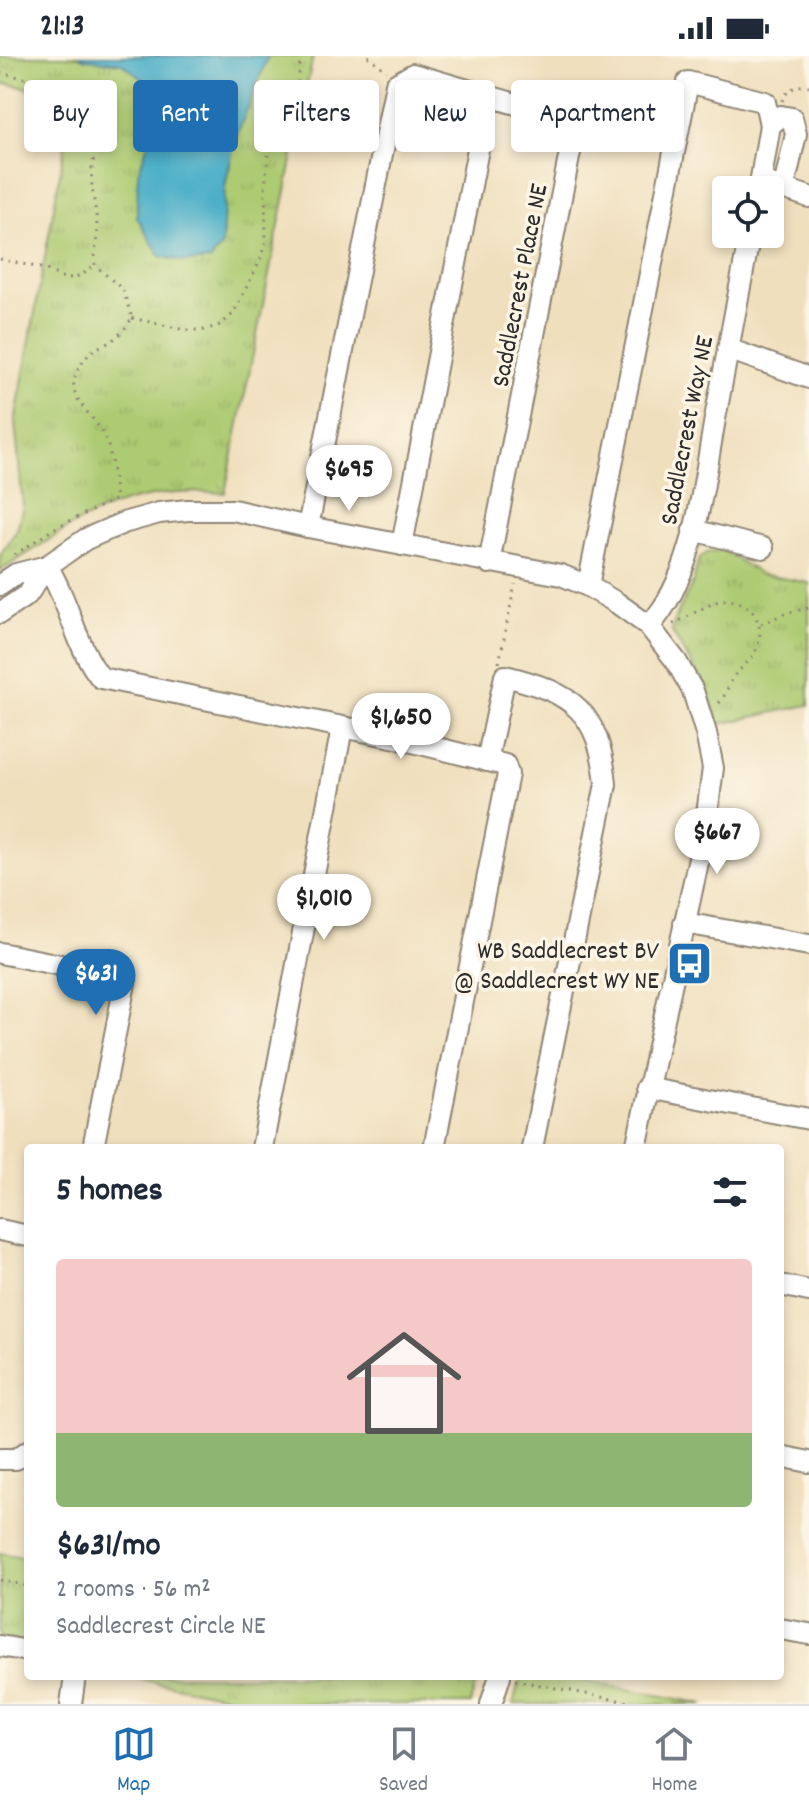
<!DOCTYPE html>
<meta charset="utf-8">
<style>
body{margin:0;font-family:Dekko,sans-serif;background:#f2f2f3;color:#1f2937;height:100vh;display:flex;flex-direction:column;font-size:30px;white-space:nowrap}
*{box-sizing:border-box;margin:0}
p{font-size:26px;color:#747a83}
.icon{flex:none;width:44px;height:44px;fill:none;stroke:currentColor;stroke-width:2;stroke-linecap:round;stroke-linejoin:round}
.map{position:relative;flex:1;overflow:hidden}
.drawer{position:absolute;left:24px;top:1088px;width:760px;height:536px;display:flex;flex-direction:column;background:#fff;border-radius:8px;box-shadow:0 4px 12px #0003}
.drawer>*{flex:none}
.top-card{position:absolute;left:24px;top:24px;width:762px;height:72px;display:flex;gap:16px}
.controls{position:absolute;left:712px;top:120px;display:grid;gap:16px}
.controls a{display:grid;place-items:center;width:72px;height:72px;border-radius:8px;background:#fff;box-shadow:0 4px 12px #0003;font-size:40px}
.price{position:absolute;translate:-50% -68px;padding:0 18px;border-radius:28px;background:#fff;color:#222;font-size:26px;line-height:52px;filter:drop-shadow(0 2px 4px #0008)}
.price::after{content:'';position:absolute;left:50%;top:48px;width:24px;height:18px;margin-left:-12px;background:inherit;clip-path:polygon(0 0,100% 0,50% 100%)}
.price.active{background:#1f6fb2;color:#fff}
ul{padding:0;list-style:none}
li{display:grid;align-content:center;gap:16px;height:424px;padding:0 32px}
li span{display:grid;place-items:center;height:248px;border-radius:8px;color:#555}
li>.icon{margin-inline-start:auto}
span .icon{width:144px;height:144px;fill:#fffc;stroke-width:1}
li b{font-size:34px}
h2{display:flex;justify-content:space-between;align-items:center;height:96px;padding:0 32px;font-size:34px}
.tag{padding:0 28px;border-radius:8px;background:#fff;box-shadow:0 4px 12px #0003;font-size:28px;line-height:72px}
.tag.active{background:#1f6fb2;color:#fff}
.status{display:flex;justify-content:space-between;align-items:center;height:56px;padding:0 40px;background:#fff;direction:ltr}
.status svg{height:22px;fill:currentColor}
.tabs{display:flex;justify-content:space-around;align-items:center;height:112px;border-top:2px solid #e0e1e3;background:#fff;font-size:22px;color:#747a83}
.tabs a{display:grid;justify-items:center;gap:4px}
.tabs .active{color:#1f6fb2}
.map>svg:first-child{display:block}
</style>
<div class="status"><b>21:13</b><svg viewBox="0 0 49 12"><path d="M0 12V9h3v3zM5 12V6h3v6zM10 12V3h3v9zM15 12V0h3v12zM26 1h20v11H26zM47 4h2v5h-2z"/></svg></div>
<div class="map">
<svg width="809" height="1648" viewBox="0 0 809 1648">
<defs>
<pattern id="grass-tufts" width="24" height="20" patternUnits="userSpaceOnUse" patternTransform="scale(2)"><rect width="24" height="20" fill="#adcb72"/><path d="M3 7l-1-3M5 7V3M7 7l1-3M15 17l-1-3M17 17v-4M19 17l1-3" fill="none" stroke="#95ae63"/></pattern>
</defs>
<rect width="100%" height="100%" fill="#fcf5e5"/>
<filter id="ink" filterUnits="userSpaceOnUse"><feTurbulence type="fractalNoise" baseFrequency=".0125" numOctaves="2"/><feDisplacementMap in="SourceGraphic" scale="16" xChannelSelector="R" yChannelSelector="G"/><feConvolveMatrix kernelMatrix="1 2 1 2 8 2 1 2 1" color-interpolation-filters="sRGB"/></filter>
<filter id="wash" filterUnits="userSpaceOnUse"><feTurbulence type="fractalNoise" baseFrequency=".006" numOctaves="4" result="noise"/><feDisplacementMap in="SourceGraphic" scale="32" xChannelSelector="R" yChannelSelector="G"/><feGaussianBlur stdDeviation="1.8" result="paint"/><feColorMatrix in="noise" values="0 0 0 0 0 0 0 0 0 0 0 0 0 0 0 0 0 1.4 0 .05"/><feComposite in="paint" operator="in"/></filter>
<g filter="url(#wash)">
<rect width="100%" height="100%" fill="#f0dfbd"/>
<g fill="url(#grass-tufts)" stroke="#6c7b4e" stroke-width="2">
<path d="M0,0H313L225,437C120,430 84,462 0,515V499L17,474L23,450L15,366L65,90L28,32L0,27Z"/>
<path d="M722,494L760,518L809,527V649L719,668L708,635L672,576L675,562L692,529L699,503L707,497Z"/>
<path d="M0,1497L28,1502V1587L0,1582Z"/>
<path d="M124,1620H478L470,1648H265Z"/>
<path d="M521,1620H560L704,1648H513Z"/>
</g>
<path fill="#49aec8" stroke="#3a6c7a" stroke-width="2" d="M79,0H268L234,87L225,131L222,189L211,204L186,206L160,200L137,161L138,117L154,70L150,29L122,7L85,3Z"/>
</g>
<g filter="url(#ink)">
<g fill="none" stroke-linecap="round" stroke-linejoin="round">
<defs>
<g id="minor">
<path d="M771,128L809,141"/>
<path d="M759,134L770,69L781,60L792,62L796,78L784,131"/>
<path d="M728,293L809,322"/>
<path d="M308,471L396,28L413,18L564,62L574,76L489,507"/>
<path d="M693,474L763,492"/>
<path d="M402,489L488,41"/>
<path d="M47,510C69,544 76,592 101,622L397,682L505,709L508,718L434,1092"/>
<path d="M0,529L16,518L47,510"/>
<path d="M588,530L688,26L765,46L770,69"/>
<path d="M0,557L27,539L47,510L86,483L123,467L159,457L188,454H233L308,471L561,519L588,530L617,547L649,570L676,605L693,635L706,677L713,712L705,774L636,1092"/>
<path d="M649,570C697,519 704,419 717,352C728,294 739,236 750,178"/>
<path d="M487,705L505,620C574,637 599,656 606,728L532,1092"/>
<path d="M684,867L809,889"/>
<path d="M0,897L126,922L93,1092"/>
<path d="M647,1032L809,1063"/>
<path d="M262,1092L342,672"/>
<path d="M0,1174L28,1180"/>
<path d="M780,1229L809,1235"/>
<path d="M780,1400L809,1406"/>
<path d="M0,1403H16L28,1395"/>
<path d="M780,1573L809,1578"/>
<path d="M0,1590L28,1595"/>
<path d="M71,1648L75,1620"/>
<path d="M491,1648L500,1620"/>
</g>
</defs>
<use href="#minor" stroke="#8e8574" stroke-width="24"/>
<g stroke="#8e8574" stroke-width="3" stroke-dasharray="2 6" stroke-linecap="butt">
<path d="M368,0L387,15"/>
<path d="M0,17L29,23L95,58C107,74 97,89 93,106C88,130 98,153 97,177C97,188 94,197 95,209L123,234L132,262C125,273 118,282 106,288C100,291 94,292 90,297C53,339 88,347 105,382C113,399 113,424 116,443L55,472L13,500"/>
<path d="M782,45C786,34 797,28 809,30"/>
<path d="M0,203L45,213L61,221L72,222L82,219L95,209"/>
<path d="M132,262L185,274H204L220,269L233,258L260,205L266,184L265,133L268,100L298,26L301,0"/>
<path d="M673,568C687,562 712,545 724,544C754,543 768,572 755,596C750,605 741,612 734,620C728,629 727,638 719,647"/>
<path d="M761,568L786,557L809,552"/>
<path d="M499,607L515,528"/>
<path d="M0,1524L28,1530"/>
<path d="M515,1624L637,1648"/>
</g>
<use href="#minor" stroke="#fff" stroke-width="20"/>
</g>
</g>
<defs>
<symbol id="bus-square" viewBox="-11 -11 22 22"><rect x="-9" y="-9" width="18" height="18" rx="4" fill="#1f6fb2" stroke="#fcf5e5"/><path d="M-5-6H5V4H4V6H2V4H-2V6H-4V4H-5ZM-3.5-4V0h7V-4ZM-3.5 1.2v1.5H-2V1.2ZM2 1.2v1.5H3.5V1.2Z" fill="#fff"/></symbol>
</defs>
<g fill-rule="evenodd">
<use href="#bus-square" x="664" y="882" width="51" height="51"/>
</g>
<g text-anchor="middle" stroke-width="7" stroke-linejoin="round" paint-order="stroke">
<g font-size="26" fill="#2b2b2b" stroke="#fcf5e5">
<text transform="translate(518 229) rotate(-79)" y="9">Saddlecrest Place NE</text>
<text transform="translate(685 374) rotate(-79)" y="9">Saddlecrest Way NE</text>
</g>
<g font-size="26" fill="#2b2b2b" stroke="#fcf5e5" text-anchor="end">
<text x="659" y="902">WB Saddlecrest BV<tspan x="659" dy="30">@ Saddlecrest WY NE</tspan></text>
</g>
</g>
</svg>
<div class="controls">
<a><svg class="icon" aria-label="locate" viewBox="0 0 24 24"><circle cx="12" cy="12" r="6"/><path d="M12 2v4M12 18v4M2 12h4M18 12h4"/></svg></a>
</div>
<b class="price" style="left:349px;top:457px">$695</b>
<b class="price" style="left:401px;top:705px">$1,650</b>
<b class="price" style="left:717px;top:820px">$667</b>
<b class="price" style="left:324px;top:886px">$1,010</b>
<b class="price active" style="left:96px;top:961px">$631</b>
<div class="top-card">
<a class="tag">Buy</a>
<a class="tag active">Rent</a>
<a class="tag">Filters</a>
<a class="tag">New</a>
<a class="tag">Apartment</a>
</div>
<section class="drawer">
<h2>5 homes<svg class="icon" aria-label="filters" viewBox="0 0 24 24"><path d="M4 7h16M4 17h16"/><circle cx="9" cy="7" r="2"/><circle cx="15" cy="17" r="2"/></svg></h2>
<ul>
<li><span style="background:linear-gradient(#f6c9c9 70%,#8fb573 0)"><svg class="icon" aria-label="home" viewBox="0 0 24 24"><path d="M3 11l9-7 9 7M6 9v11h12V9"/></svg></span><div><b>$631/mo</b><p>2 rooms · 56 m²</p><p>Saddlecrest Circle NE</p></div></li>
</ul>
</section>
</div>
<nav class="tabs">
<a class="active"><svg class="icon" aria-label="map" viewBox="0 0 24 24"><path d="M3 6l6-2 6 2 6-2v14l-6 2-6-2-6 2zM9 4v14M15 6v14"/></svg>Map</a>
<a><svg class="icon" aria-label="saved" viewBox="0 0 24 24"><path d="M7 4h10v16l-5-4-5 4z"/></svg>Saved</a>
<a><svg class="icon" aria-label="home" viewBox="0 0 24 24"><path d="M3 11l9-7 9 7M6 9v11h12V9"/></svg>Home</a>
</nav>
